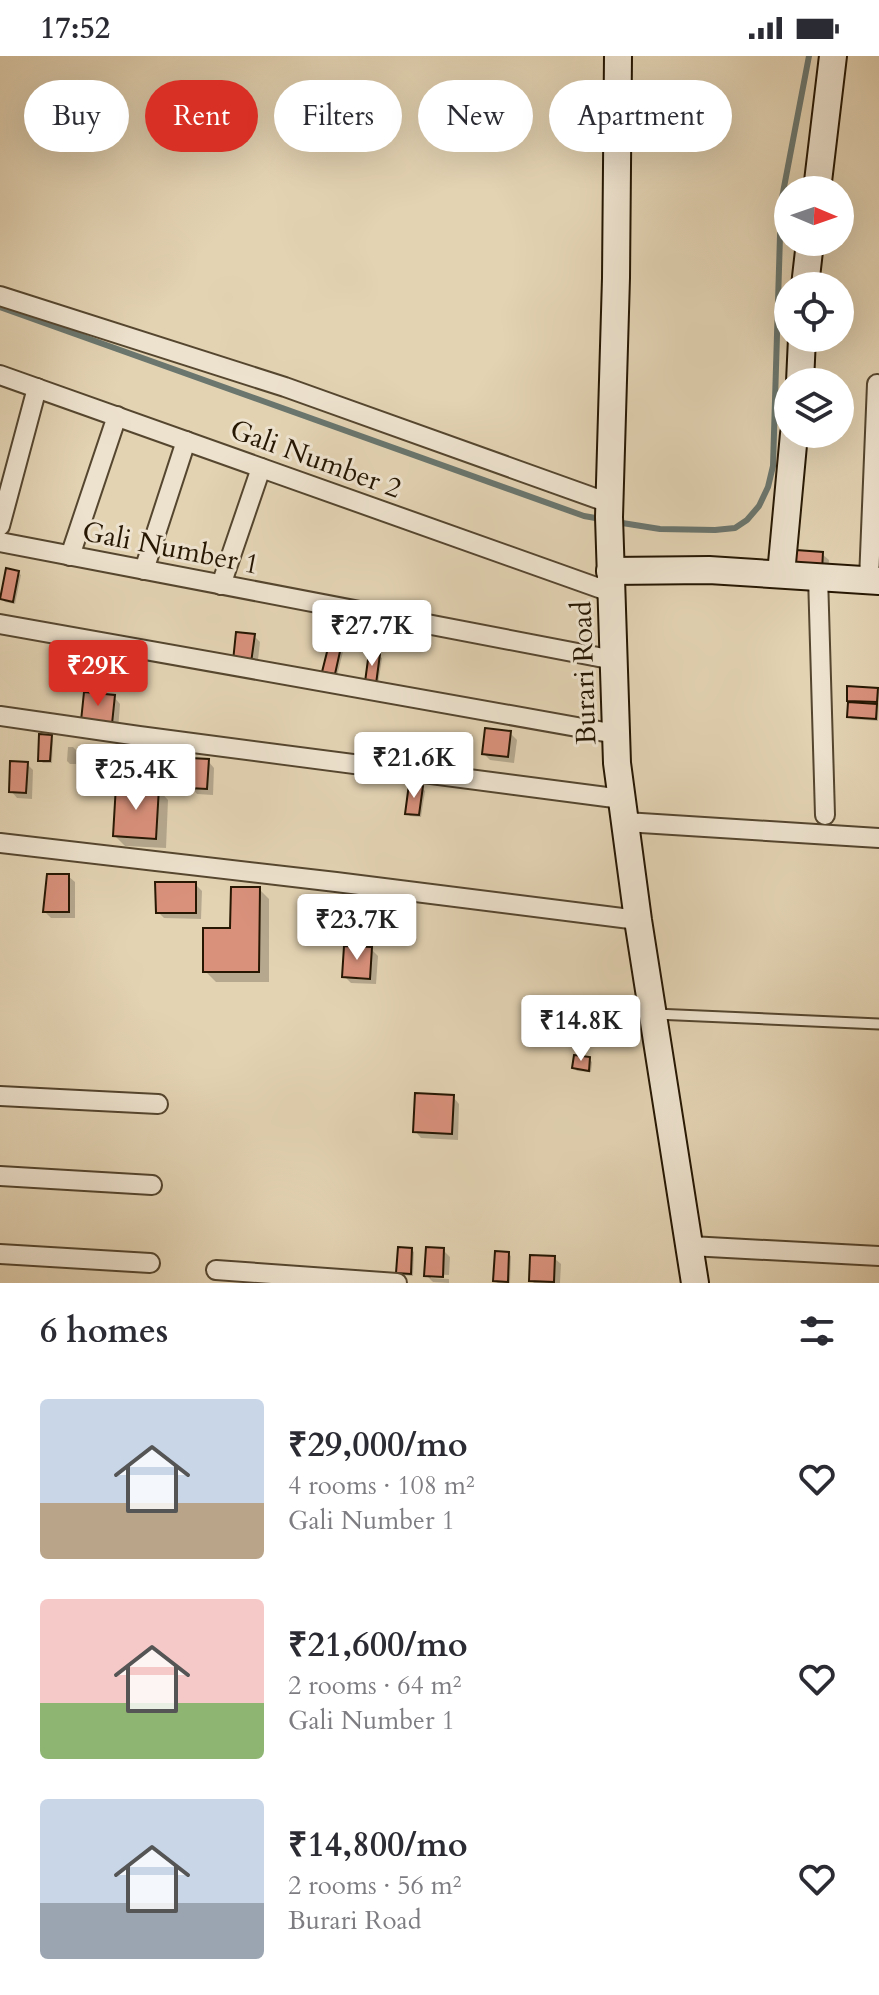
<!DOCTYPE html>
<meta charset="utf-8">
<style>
body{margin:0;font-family:Cardo,serif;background:#f7f7f7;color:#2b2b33;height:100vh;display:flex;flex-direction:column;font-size:30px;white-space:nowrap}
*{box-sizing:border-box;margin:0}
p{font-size:26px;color:#7c7c81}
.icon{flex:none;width:44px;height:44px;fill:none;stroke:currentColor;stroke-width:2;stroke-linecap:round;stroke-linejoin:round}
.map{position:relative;height:1227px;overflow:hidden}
.sheet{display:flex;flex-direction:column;background:#fff;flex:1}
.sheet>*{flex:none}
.hud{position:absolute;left:24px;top:24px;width:832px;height:72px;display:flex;gap:16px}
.needle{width:52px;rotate:92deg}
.fabs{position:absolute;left:774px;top:120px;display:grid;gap:16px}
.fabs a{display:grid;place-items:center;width:80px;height:80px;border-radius:50%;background:#fff;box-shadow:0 8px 32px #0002;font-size:40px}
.price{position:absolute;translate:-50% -68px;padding:0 18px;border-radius:8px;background:#fff;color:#222;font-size:26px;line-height:52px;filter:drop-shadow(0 2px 4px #0008)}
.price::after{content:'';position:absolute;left:50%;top:48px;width:24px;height:18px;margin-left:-12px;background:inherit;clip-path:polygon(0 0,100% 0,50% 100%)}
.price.active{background:#d93025;color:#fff}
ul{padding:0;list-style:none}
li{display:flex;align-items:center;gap:24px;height:200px;padding:0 40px}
li span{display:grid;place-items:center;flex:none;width:224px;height:160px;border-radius:8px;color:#555}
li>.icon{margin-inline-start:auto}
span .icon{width:96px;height:96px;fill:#fffc;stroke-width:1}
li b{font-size:34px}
h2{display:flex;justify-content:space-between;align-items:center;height:96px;padding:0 40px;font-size:34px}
.pill{padding:0 28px;border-radius:36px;background:#fff;box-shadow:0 8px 32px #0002;font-size:28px;line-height:72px}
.pill.active{background:#d93025;color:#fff}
.status{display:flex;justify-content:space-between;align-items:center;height:56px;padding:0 40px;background:#fff;direction:ltr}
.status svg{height:22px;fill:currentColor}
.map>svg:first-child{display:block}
</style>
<div class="status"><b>17:52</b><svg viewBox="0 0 49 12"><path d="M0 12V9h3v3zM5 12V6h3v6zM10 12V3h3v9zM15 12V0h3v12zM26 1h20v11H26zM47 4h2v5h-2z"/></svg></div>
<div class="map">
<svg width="879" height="1227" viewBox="0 0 879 1227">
<rect width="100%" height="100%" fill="#e3d3b3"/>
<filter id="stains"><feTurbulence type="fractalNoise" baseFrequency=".0025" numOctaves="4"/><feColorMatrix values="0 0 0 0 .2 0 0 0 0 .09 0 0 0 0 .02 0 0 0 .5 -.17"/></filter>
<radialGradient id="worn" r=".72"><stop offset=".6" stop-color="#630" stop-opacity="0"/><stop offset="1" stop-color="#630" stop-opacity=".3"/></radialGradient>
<g fill="#0003">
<path d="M822,498L829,504L828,521L803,520Z"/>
<path d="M18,517L21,519L15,548L5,546L2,543Z"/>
<path d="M254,580L260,586L257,613L242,611Z"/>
<path d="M340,593L343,596L337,620L327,618L324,615Z"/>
<path d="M379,600L382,602L378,629L370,628Z"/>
<path d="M849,632L877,634L879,636L878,665L852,663L849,660Z"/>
<path d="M114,641L120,648L118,674L89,671Z"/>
<path d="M510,677L517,684L514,707L490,704L484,698Z"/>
<path d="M51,681L53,684L52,707H43L40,704Z"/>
<path d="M68,691H73L76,694V708H70L67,705Z"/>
<path d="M109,692L112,695L111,722L102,721L99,718Z"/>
<path d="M135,695L138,698L136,724L128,723L125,721Z"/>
<path d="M165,700L168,703L167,726L155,725L152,723Z"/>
<path d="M208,705L214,712L213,739L197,738L191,731Z"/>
<path d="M27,708L33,714L32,743L17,742L11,735Z"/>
<path d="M422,732L425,735L421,761L410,760L407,757Z"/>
<path d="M158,733L168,744L166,792L125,790L115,780Z"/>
<path d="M68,820L75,826V862H51L45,856Z"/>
<path d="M195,828L202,835L201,863L164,862L158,856Z"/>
<path d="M259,833L269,843V926H216L205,915Z"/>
<path d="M371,893L378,900L376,928L351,927L344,920Z"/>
<path d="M589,1003L592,1006L591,1016L577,1015L574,1012Z"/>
<path d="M453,1041L459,1048L458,1084L421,1082L415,1075Z"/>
<path d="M411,1194L414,1196L413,1220L401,1219L398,1216Z"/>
<path d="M443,1194L450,1201L449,1219L431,1218V1222L449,1223V1227L433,1226L426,1219Z"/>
<path d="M508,1198L511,1200L510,1227H498L495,1225Z"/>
<path d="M554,1202L561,1208L560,1227H534L531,1224Z"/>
</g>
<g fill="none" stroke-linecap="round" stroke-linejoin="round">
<g stroke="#6a766e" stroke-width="6">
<path d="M0,251L584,460L601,463"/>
<path d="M616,466L660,473L715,474L735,472L747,464L759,450L768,431L773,410L781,147L809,0"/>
</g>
</g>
<g fill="#d9917c" stroke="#261703" stroke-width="2">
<path d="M796,494L823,496L822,515L795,514Z"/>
<path d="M6,512L19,515L13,546L0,543Z"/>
<path d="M236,576L255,578L251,607L233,605Z"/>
<path d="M329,588L341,591L335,618L322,616Z"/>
<path d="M369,596L380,598L376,628L365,626Z"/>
<path d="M847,630L878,632L877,646L847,645Z"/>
<path d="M84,636L115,639L112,668L81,665Z"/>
<path d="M848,646L877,648L876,663L847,661Z"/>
<path d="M485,672L511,675L508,701L482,698Z"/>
<path d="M39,678L52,679L50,705H38Z"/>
<path d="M98,690H110L109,720L97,719Z"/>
<path d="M125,692L136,693L134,722L123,721Z"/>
<path d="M151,697L166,698L165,724H150Z"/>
<path d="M190,702L209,703L207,733L189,732Z"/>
<path d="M10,705L28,706L26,737L9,736Z"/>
<path d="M409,728L423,730L419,759L405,758Z"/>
<path d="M116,729L159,731L156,783L113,780Z"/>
<path d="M47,818H69V856H43Z"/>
<path d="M155,826H196V857H156Z"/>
<path d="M231,831H260L259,916H203V872H230Z"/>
<path d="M344,890L372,891L370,923L342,921Z"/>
<path d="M574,999L590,1001L589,1015L572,1012Z"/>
<path d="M415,1037L454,1039L452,1078L413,1076Z"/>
<path d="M398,1191L412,1192L411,1218L396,1217Z"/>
<path d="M426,1191L444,1192L443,1221L424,1220Z"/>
<path d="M495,1195L509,1196L508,1226L493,1225Z"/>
<path d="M530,1199L555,1200L554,1226L529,1225Z"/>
</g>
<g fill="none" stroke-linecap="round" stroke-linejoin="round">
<defs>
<path id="lane" d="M655,958L879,968"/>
<g id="street">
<path d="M0,240L285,331L609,447"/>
<path d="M0,319L613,537"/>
<path d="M0,470L37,332"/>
<path d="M0,486L614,604"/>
<path d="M70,500L117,360"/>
<path d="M144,514L186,385"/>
<path d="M818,520L825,759"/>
<path d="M869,524L877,328"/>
<path d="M221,529L261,412"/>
<path d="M0,568L616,678"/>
<path d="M0,660L139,680L622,743"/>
<path d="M625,766L879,782"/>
<path d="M0,787L336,826L638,864"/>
<path d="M0,1040L158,1048"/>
<path d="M0,1120L152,1129"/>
<path d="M690,1190L879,1200"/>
<path d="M0,1198L150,1207"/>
<path d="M216,1214L397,1227"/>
</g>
<g id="secondary">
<path d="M618,0L616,222L609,461L617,707L638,864L695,1227"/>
<path d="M817,134L833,0"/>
<path d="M805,230L810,186"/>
<path d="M800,326L802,282"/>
<path d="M610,515L709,514L879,525"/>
<path d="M781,518L794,378"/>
</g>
</defs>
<use href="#lane" stroke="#55462f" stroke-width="13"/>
<use href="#street" stroke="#55462f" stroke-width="22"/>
<use href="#secondary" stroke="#261703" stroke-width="30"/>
<use href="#lane" stroke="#ede2ce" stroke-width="9"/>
<use href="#street" stroke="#ede2ce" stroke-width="18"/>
<use href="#secondary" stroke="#ede2ce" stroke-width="26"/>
</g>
<g text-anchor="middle" stroke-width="6" stroke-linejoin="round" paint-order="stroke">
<g font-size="28" fill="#261703" stroke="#ede2ce">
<text transform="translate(316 402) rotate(20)" y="10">Gali Number 2</text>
<text transform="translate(171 491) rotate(11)" y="10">Gali Number 1</text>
<text transform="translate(583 617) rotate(-92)" y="10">Burari Road</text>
</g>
</g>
<rect width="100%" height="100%" filter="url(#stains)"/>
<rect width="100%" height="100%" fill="url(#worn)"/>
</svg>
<div class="fabs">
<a><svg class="needle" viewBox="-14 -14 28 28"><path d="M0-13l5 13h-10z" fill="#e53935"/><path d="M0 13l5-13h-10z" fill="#7c7c81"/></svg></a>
<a><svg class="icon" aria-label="locate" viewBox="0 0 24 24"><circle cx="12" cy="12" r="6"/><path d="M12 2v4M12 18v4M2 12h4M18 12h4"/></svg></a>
<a><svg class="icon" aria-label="layers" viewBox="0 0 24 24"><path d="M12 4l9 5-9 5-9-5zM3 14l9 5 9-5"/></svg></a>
</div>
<b class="price" style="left:372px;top:612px">₹27.7K</b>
<b class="price active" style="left:98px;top:652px">₹29K</b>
<b class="price" style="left:414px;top:744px">₹21.6K</b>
<b class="price" style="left:136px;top:756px">₹25.4K</b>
<b class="price" style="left:357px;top:906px">₹23.7K</b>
<b class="price" style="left:581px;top:1007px">₹14.8K</b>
<div class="hud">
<a class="pill">Buy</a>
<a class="pill active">Rent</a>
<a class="pill">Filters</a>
<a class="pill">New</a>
<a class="pill">Apartment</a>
</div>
</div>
<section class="sheet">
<h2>6 homes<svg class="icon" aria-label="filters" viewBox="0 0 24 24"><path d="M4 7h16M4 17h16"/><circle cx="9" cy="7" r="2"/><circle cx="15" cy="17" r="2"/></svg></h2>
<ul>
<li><span style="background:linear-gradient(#c9d6e8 65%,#b9a48a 0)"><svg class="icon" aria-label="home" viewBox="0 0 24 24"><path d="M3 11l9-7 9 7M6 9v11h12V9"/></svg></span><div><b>₹29,000/mo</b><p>4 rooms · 108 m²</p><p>Gali Number 1</p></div><svg class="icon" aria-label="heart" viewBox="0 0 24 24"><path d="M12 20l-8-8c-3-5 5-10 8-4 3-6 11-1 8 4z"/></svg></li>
<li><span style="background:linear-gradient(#f6c9c9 65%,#8fb573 0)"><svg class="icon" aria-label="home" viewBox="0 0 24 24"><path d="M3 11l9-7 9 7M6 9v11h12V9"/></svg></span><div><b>₹21,600/mo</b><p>2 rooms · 64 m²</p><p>Gali Number 1</p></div><svg class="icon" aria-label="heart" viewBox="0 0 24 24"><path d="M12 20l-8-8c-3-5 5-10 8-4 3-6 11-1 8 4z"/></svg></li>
<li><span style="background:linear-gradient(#c9d6e8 65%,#9aa5b1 0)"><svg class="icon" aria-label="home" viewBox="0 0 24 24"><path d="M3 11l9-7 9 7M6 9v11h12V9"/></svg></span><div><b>₹14,800/mo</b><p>2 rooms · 56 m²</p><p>Burari Road</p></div><svg class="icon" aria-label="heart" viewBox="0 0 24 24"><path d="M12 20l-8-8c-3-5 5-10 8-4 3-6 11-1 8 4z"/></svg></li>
</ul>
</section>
